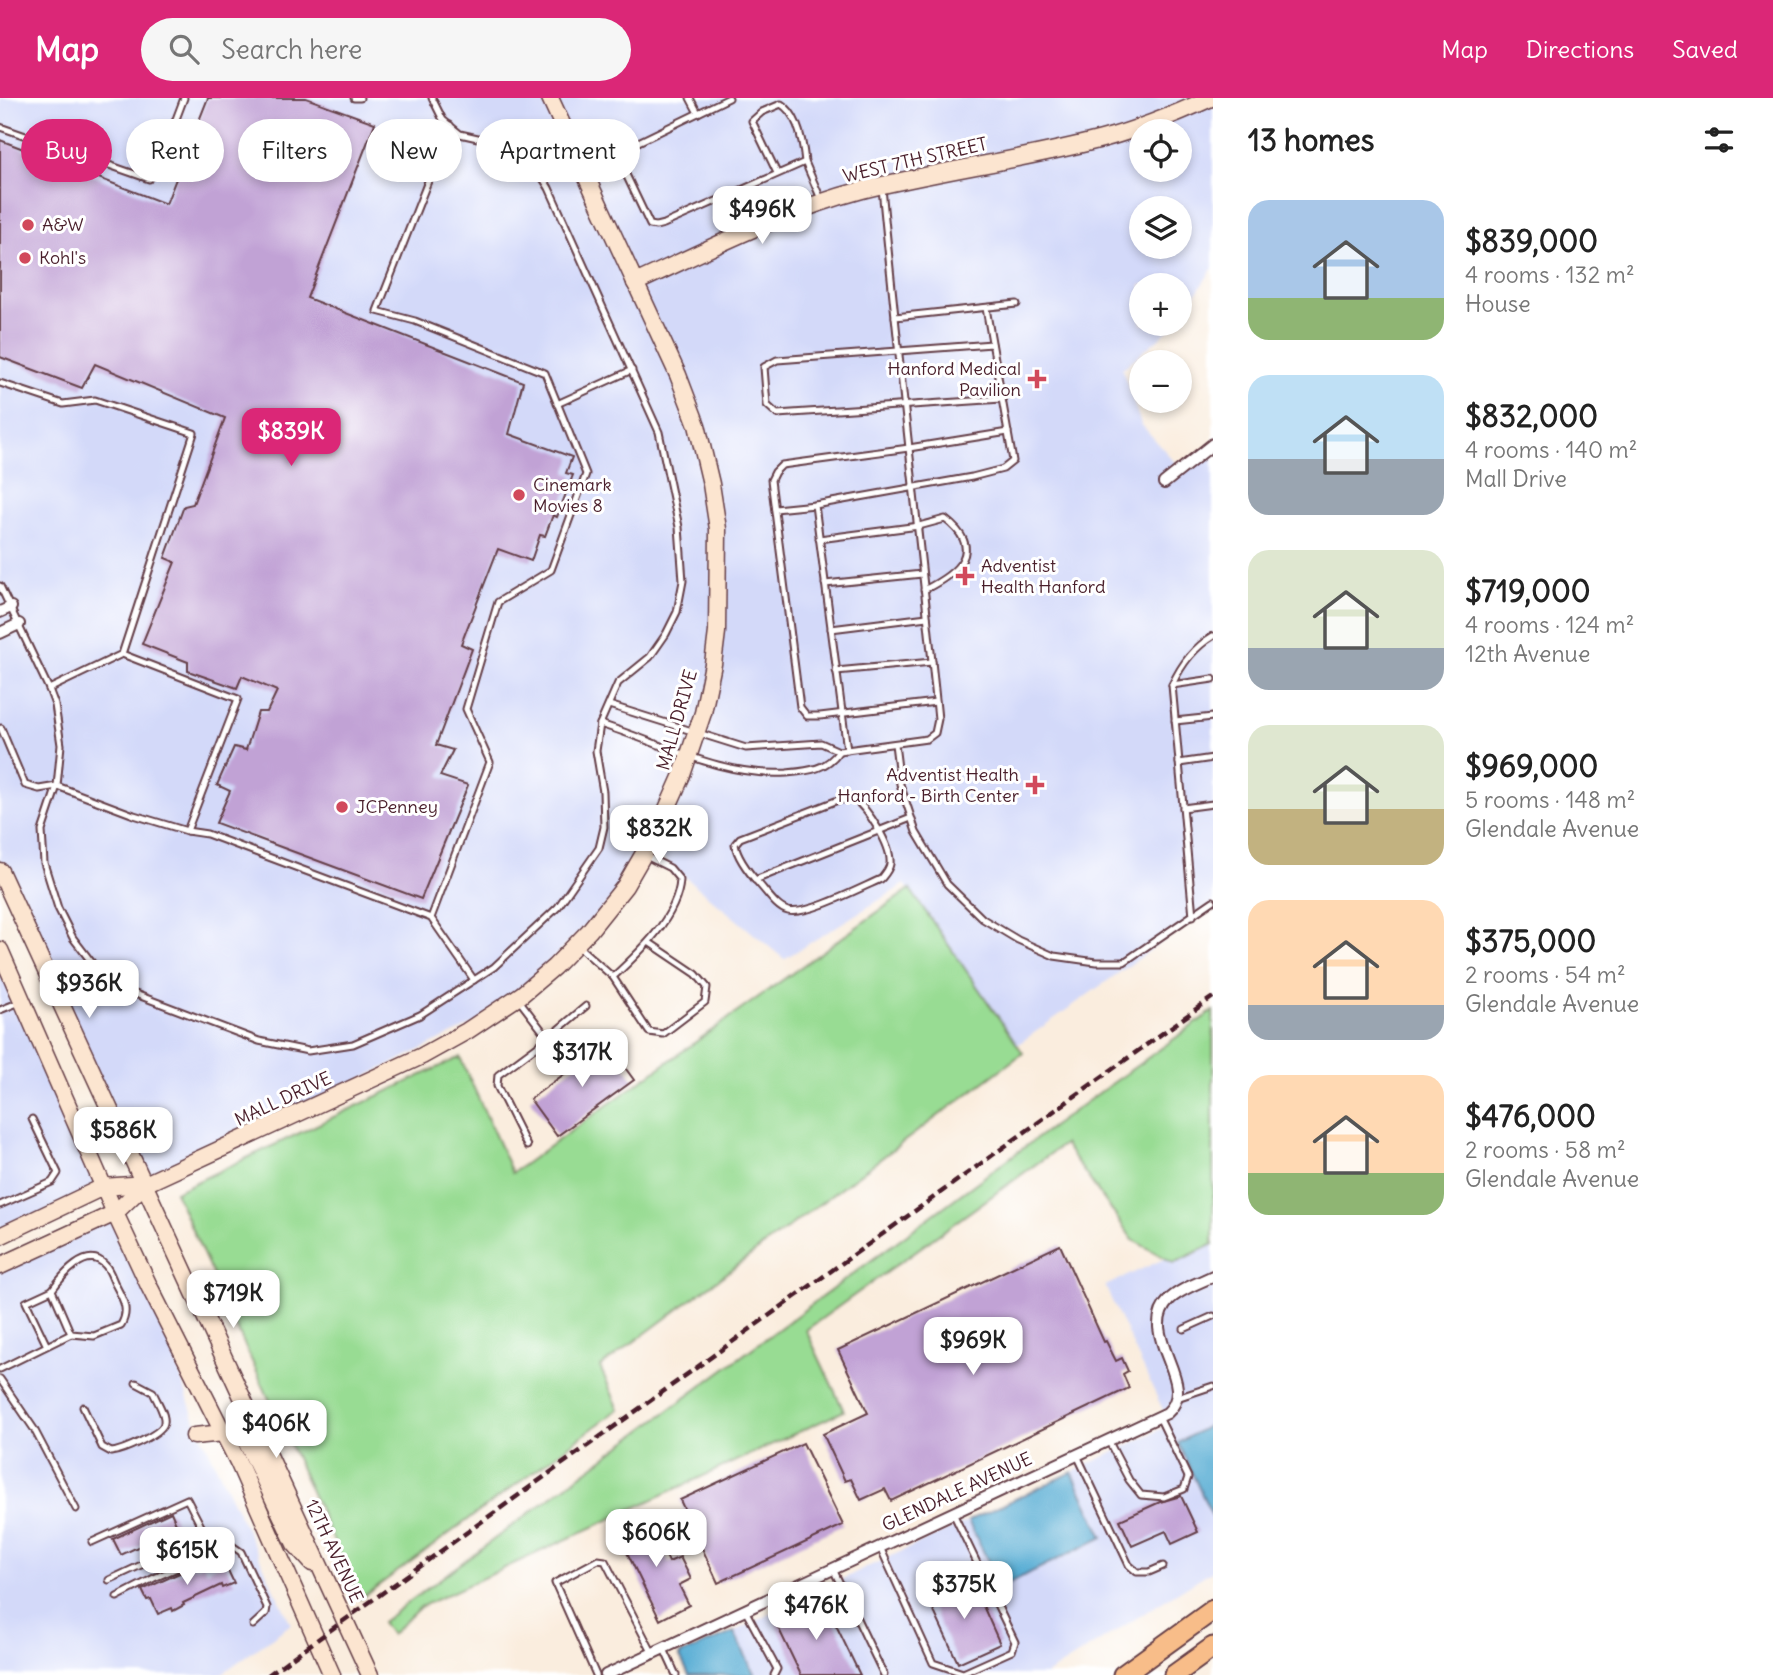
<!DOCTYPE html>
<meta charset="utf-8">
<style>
body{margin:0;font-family:Delius,sans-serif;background:#f6f6f6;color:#222;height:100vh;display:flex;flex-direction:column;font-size:26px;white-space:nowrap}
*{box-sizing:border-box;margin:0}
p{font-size:23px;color:#767676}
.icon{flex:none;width:38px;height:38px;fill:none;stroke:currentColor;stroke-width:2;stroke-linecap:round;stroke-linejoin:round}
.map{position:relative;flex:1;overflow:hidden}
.side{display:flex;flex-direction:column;background:#fff;width:560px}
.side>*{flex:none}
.guide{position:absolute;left:21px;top:21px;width:665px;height:63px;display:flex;gap:14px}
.buttons{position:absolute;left:1129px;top:21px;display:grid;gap:14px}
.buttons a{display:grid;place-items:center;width:63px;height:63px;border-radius:50%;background:#fff;box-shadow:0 4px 10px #0003;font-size:35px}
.price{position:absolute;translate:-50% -60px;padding:0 16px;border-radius:14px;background:#fff;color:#222;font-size:23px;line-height:46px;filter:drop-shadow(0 2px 4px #0008)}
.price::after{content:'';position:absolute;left:50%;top:42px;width:21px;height:16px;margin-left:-10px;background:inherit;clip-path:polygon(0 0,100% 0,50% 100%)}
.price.on{background:#db2777;color:#fff}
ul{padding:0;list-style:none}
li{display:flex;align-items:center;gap:21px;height:175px;padding:0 35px}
li span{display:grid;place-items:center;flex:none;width:196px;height:140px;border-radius:21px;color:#555}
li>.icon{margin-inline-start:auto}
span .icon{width:84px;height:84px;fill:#fffc;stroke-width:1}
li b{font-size:30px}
h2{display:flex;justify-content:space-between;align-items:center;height:84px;padding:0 35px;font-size:30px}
.chip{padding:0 24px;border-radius:32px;background:#fff;box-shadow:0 4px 10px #0003;font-size:24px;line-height:63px}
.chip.on{background:#db2777;color:#fff}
header{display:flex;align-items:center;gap:42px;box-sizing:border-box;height:98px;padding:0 35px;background:#db2777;color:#fff}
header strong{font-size:33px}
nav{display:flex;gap:38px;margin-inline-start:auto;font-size:24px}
.search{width:490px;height:63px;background:#f6f6f6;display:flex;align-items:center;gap:18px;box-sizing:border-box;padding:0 24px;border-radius:38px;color:#767676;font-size:26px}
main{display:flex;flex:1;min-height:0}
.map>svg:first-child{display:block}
</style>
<header>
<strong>Map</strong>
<div class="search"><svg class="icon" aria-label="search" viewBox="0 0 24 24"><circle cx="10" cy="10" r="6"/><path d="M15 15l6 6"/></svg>Search here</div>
<nav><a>Map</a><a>Directions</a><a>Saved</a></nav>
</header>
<main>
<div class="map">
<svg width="1213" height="1577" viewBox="0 0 1213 1577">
<rect width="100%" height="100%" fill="#fff"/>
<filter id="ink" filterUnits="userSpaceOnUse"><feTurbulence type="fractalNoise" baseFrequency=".0143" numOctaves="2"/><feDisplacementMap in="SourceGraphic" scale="14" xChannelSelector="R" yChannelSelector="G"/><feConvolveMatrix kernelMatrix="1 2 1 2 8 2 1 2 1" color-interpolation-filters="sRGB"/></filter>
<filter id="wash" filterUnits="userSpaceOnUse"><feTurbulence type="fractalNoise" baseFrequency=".00686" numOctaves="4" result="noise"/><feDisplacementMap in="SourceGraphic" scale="28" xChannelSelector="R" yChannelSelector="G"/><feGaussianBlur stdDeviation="1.57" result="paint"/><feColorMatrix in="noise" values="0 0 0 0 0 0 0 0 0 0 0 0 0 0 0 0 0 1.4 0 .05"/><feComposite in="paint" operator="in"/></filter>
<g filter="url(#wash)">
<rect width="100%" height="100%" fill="#faedde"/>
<g fill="#d3d9f9" fill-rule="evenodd">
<path d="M0,0H1213V170L1180,220V187H1141V226H1176L1122,271L1141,326L1180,370L1213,346V808L1017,947L905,786L784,861L648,748L625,788L498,914L145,1086L0,773ZM1141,33H1180V72H1141ZM1141,110H1180V149H1141Z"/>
<path d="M0,852L103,1089L0,1137Z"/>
<path d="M115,1115L168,1240L195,1323L291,1526L220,1577H0V1168Z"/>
<path d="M1213,1146V1325L1178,1345L1213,1420V1472L1046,1577H755L734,1534L863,1471L968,1423L1001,1489L1103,1439L1072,1374L1170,1327L1105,1188L1166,1160L1174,1165Z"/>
</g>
<g fill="#98dc93" stroke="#717e5f" stroke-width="2">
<path d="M910,791L1023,955L600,1269L619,1311L360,1501L175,1094L460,959L512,1075Z"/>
<path d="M1213,913V1146L1174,1165L1133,1142L1064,1046L806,1232L844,1313L420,1509L391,1537L382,1524L1053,1028Z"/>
</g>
<g fill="#58add4" stroke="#516680" stroke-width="2">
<path d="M1213,1325V1420L1178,1345Z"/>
<path d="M1072,1374L1103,1439L1001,1489L968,1423Z"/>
<path d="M734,1534L755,1577H689L679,1557Z"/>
</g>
<g id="blocks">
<g fill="#c1a2d5">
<path d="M208,0H306L375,25L307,200L523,284L509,336L572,359L566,375L573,377L557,419L553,417L545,438L540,437L531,463L498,451L461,546L472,551L436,647L453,652L440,678L468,687L421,801L216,725L230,693L217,687L234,649L246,652L258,614H267L277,593L242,578L237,590L188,573V564L142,546L175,464L165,460L184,408L193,406L225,320L95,266L82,290L0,259V42L166,106Z"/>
<path d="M607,945L634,982L557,1038L530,1001Z"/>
<path d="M1060,1147L1104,1244L1106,1243L1116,1263L1122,1260L1128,1273L1123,1276L1129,1290L891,1403L885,1391L861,1402L851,1381L845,1383L823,1336L868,1315L838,1252Z"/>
<path d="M803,1345L843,1427L718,1485L680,1402Z"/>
<path d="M1181,1398L1198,1434L1172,1446L1166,1433L1132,1448L1120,1422L1160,1404Z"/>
<path d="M171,1414L178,1430L121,1457L113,1441Z"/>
<path d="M647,1420L669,1464L680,1459L691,1481L679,1487L689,1507L660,1522L617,1434Z"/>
<path d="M224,1464L234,1485L222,1490L221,1487L183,1505L184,1507L173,1513L172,1510L158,1516L151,1501L147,1502L142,1492L195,1468L196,1470L203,1466L206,1473Z"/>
<path d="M972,1483L1000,1546L958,1565L930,1505L936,1502L933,1495L945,1490L947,1494Z"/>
<path d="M823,1500L860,1577H801L775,1523Z"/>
</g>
</g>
</g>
<g filter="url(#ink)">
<use href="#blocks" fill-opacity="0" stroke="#643e46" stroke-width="2"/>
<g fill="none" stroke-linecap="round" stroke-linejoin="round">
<defs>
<g id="lane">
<path d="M354,0H360"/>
<path d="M690,0L698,15"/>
<path d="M729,0L628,49L621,66L650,127L656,128L664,126L805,64L821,101"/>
<path d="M0,29L149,81L156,74L184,0"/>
<path d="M777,75L752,23L762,14L781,6C798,16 803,44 805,64"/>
<path d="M592,83L621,66"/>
<path d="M895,219L1017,206"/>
<path d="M992,246L777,262L764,269L767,307L777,316L1002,301"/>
<path d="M0,285L63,306L95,302L194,335L122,556"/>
<path d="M557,306L632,272"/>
<path d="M775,411L815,407"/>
<path d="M819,441L919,428L945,421C986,452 958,475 924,492"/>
<path d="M825,486L922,476"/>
<path d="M0,488L49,591L55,607L61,647L57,688L42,733L44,765L58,810L73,840L96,870L130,894L259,943L308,953L353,946L420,917L494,869L558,809L599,750L604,729L603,694L596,653L600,626L618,585L650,559L666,536L677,514L683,483L679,429L659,334L549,90L534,66L513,48L460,36L443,22L432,0"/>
<path d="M831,531L927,519"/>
<path d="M836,573L932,564"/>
<path d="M1172,587L1213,581"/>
<path d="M936,604L820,618H807L800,609L771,382L775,374L782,367L909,350L1008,334"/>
<path d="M609,607L746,650L821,645L839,653L927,641L935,635L938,621C920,444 899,268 882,90"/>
<path d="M1175,623L1213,619"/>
<path d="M600,626C662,645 721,679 787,675C809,673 826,672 839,653"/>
<path d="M1,630L25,687L39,691L57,688L134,717L187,733L238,601L122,556L49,591"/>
<path d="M895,646L900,686L916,734L947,786L983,821L1018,842L1054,858L1096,864H1124L1213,803"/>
<path d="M847,652L815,407L972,379L1003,371L1013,363L986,210"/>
<path d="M1179,665L1213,660"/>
<path d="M854,701C868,711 892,748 890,766C889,772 885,776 881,781C862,789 807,818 788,813C777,810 768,796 760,787C751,777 737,760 735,746L740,740L838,702Z"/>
<path d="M1183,710L1213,706"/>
<path d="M187,733L207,736L431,820L474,882"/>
<path d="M755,782L911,720"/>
<path d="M1193,818L1172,587C1181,567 1193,550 1213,538"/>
<path d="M431,820L490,664L466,611L498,504L551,472L586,376L545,275L415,223L377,213L450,27"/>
<path d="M578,848L613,879C639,855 678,819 680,782L670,770L646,758"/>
<path d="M613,879L649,934L663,936L705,904L707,889L696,876L650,845"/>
<path d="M519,902L548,940L586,908"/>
<path d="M0,912L20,904"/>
<path d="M527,1048L497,988L498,977L548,940"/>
<path d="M0,1107L52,1084L58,1075L32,1021"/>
<path d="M52,1192C62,1178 87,1147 105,1167C110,1172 112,1180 115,1186C123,1201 130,1212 121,1227L94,1238L71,1236"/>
<path d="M1184,1231L1213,1218"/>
<path d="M0,1271L71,1236L52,1192L26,1204L47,1248"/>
<path d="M0,1281L34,1331L76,1411"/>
<path d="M1177,1300L1213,1288"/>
<path d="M83,1309L102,1349L111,1354C122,1353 162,1336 164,1325C166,1316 156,1302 153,1294L136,1285"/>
<path d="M1108,1342L1129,1382L1141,1397L1164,1399L1184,1391L1188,1379L1159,1319"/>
<path d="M1077,1357L1129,1467L1137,1474H1149L1163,1468"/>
<path d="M92,1444L187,1401L203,1432L182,1448L109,1482"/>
<path d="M880,1449L933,1565L963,1575L1012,1553L1015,1544L953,1415"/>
<path d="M833,1471L884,1577"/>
<path d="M117,1499L154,1480L231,1447L241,1454L267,1509L266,1515L253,1527"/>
<path d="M745,1512L777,1571L774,1577"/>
<path d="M664,1551L676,1577"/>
<path d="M596,1577L555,1485L598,1462L605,1463L652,1554"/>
</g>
<g id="street">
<path d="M1164,385L1213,346"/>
<path d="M0,514L11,509"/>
<path d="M0,535L19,526"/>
<path d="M606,1577L1167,1315C1201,1285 1135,1237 1169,1202C1180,1191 1199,1185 1213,1178"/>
</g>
<g id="secondary">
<path d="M635,185C709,151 783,113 862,92C941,72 1023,62 1102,41C1139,31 1176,16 1211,0"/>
<path d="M0,773L370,1577"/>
<path d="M0,852L115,1115L150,1190L239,1366L332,1577"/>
<path d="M0,1138L103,1089L145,1086"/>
<path d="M0,1168L115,1115L145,1086L422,958L467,933L521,897L554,869L589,833L625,788L658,731L682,677L703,615L713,566L717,534L718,431L711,386L697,327L678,277L550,0"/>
<path d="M194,1338L234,1334L241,1336L247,1345L295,1446L312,1465"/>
</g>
<g id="highway">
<path d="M1123,1577L1213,1512"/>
<path d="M1174,1577L1213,1549"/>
</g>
</defs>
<use href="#lane" stroke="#643e46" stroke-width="9"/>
<use href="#street" stroke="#643e46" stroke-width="14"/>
<use href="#secondary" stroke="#643e46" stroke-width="19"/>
<use href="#highway" stroke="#643e46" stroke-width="23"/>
<use href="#lane" stroke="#fff" stroke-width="5"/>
<use href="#street" stroke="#fff" stroke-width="10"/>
<use href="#secondary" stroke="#fce5d0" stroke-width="16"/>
<use href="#highway" stroke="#f8bd89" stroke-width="19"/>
<path stroke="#4a1f2b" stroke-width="4.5" stroke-dasharray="10 5" stroke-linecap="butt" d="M268,1577L1213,899"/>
</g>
</g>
<g fill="#d1495b" stroke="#fff" stroke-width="2.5">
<circle cx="28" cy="127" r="7"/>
<circle cx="25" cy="160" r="7"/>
<path d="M1033.5 270.5h7v7h7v7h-7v7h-7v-7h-7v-7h7z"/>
<circle cx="519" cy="397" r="7"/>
<path d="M961.5 467.5h7v7h7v7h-7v7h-7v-7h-7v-7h7z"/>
<path d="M1031.5 676.5h7v7h7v7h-7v7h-7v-7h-7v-7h7z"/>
<circle cx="342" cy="709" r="7"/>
</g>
<g text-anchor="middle" stroke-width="6" stroke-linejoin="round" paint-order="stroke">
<g font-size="18" fill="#4a1f2b" stroke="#fff">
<text transform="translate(915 62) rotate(-13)" y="6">WEST 7TH STREET</text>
<text transform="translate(677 622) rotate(-74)" y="6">MALL DRIVE</text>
<text transform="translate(283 1001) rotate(-25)" y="6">MALL DRIVE</text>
<text transform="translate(957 1394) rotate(-25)" y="6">GLENDALE AVENUE</text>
<text transform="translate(334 1453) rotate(65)" y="6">12TH AVENUE</text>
</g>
<g font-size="18" fill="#4a1f2b" stroke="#fff" text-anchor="start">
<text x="42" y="133">A&amp;W</text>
<text x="39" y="166">Kohl's</text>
<text x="1021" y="277" text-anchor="end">Hanford Medical<tspan x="1021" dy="21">Pavilion</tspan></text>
<text x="533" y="393">Cinemark<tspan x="533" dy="21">Movies 8</tspan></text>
<text x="981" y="474">Adventist<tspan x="981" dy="21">Health Hanford</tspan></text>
<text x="1019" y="683" text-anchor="end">Adventist Health<tspan x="1019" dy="21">Hanford - Birth Center</tspan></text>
<text x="356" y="715">JCPenney</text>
</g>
</g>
</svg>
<div class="buttons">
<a><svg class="icon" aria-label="locate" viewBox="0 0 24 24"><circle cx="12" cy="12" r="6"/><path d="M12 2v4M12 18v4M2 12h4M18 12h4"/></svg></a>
<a><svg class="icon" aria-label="layers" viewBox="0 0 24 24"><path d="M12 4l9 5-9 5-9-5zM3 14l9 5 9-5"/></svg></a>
<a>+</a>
<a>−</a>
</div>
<b class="price" style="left:762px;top:148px">$496K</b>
<b class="price on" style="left:291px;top:370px">$839K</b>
<b class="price" style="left:659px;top:767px">$832K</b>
<b class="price" style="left:89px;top:922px">$936K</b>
<b class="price" style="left:582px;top:991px">$317K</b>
<b class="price" style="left:123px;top:1069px">$586K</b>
<b class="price" style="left:233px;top:1232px">$719K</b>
<b class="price" style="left:973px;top:1279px">$969K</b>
<b class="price" style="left:276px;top:1362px">$406K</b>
<b class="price" style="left:656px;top:1471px">$606K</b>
<b class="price" style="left:187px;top:1489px">$615K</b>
<b class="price" style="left:964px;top:1523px">$375K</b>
<b class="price" style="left:816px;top:1544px">$476K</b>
<div class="guide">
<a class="chip on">Buy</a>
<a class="chip">Rent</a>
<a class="chip">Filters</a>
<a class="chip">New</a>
<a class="chip">Apartment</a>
</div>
</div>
<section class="side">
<h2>13 homes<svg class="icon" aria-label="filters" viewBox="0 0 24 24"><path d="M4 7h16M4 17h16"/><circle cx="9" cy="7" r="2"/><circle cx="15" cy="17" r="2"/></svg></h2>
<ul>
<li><span style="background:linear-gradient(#a9c7e8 70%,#8fb573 0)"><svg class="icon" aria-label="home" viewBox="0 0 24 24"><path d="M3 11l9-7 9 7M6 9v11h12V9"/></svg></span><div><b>$839,000</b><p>4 rooms · 132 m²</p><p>House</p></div></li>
<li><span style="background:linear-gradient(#bfe0f5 60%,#9aa5b1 0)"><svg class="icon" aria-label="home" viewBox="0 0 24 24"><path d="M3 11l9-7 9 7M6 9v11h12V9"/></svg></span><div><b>$832,000</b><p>4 rooms · 140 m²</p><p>Mall Drive</p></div></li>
<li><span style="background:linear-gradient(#dfe7d0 70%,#9aa5b1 0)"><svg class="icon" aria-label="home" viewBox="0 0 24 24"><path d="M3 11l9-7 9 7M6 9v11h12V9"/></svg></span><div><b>$719,000</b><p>4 rooms · 124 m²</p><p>12th Avenue</p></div></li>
<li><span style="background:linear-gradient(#dfe7d0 60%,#c2b280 0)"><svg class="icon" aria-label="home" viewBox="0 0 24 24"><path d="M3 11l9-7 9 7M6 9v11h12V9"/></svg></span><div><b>$969,000</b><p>5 rooms · 148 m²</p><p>Glendale Avenue</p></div></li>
<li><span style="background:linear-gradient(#ffd9b3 75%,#9aa5b1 0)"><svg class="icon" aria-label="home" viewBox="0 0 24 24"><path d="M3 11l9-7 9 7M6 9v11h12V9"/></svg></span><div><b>$375,000</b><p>2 rooms · 54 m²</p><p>Glendale Avenue</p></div></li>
<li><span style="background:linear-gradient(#ffd9b3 70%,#8fb573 0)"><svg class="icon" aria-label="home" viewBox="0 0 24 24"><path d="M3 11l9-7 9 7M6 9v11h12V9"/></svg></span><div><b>$476,000</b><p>2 rooms · 58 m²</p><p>Glendale Avenue</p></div></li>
</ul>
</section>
</main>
